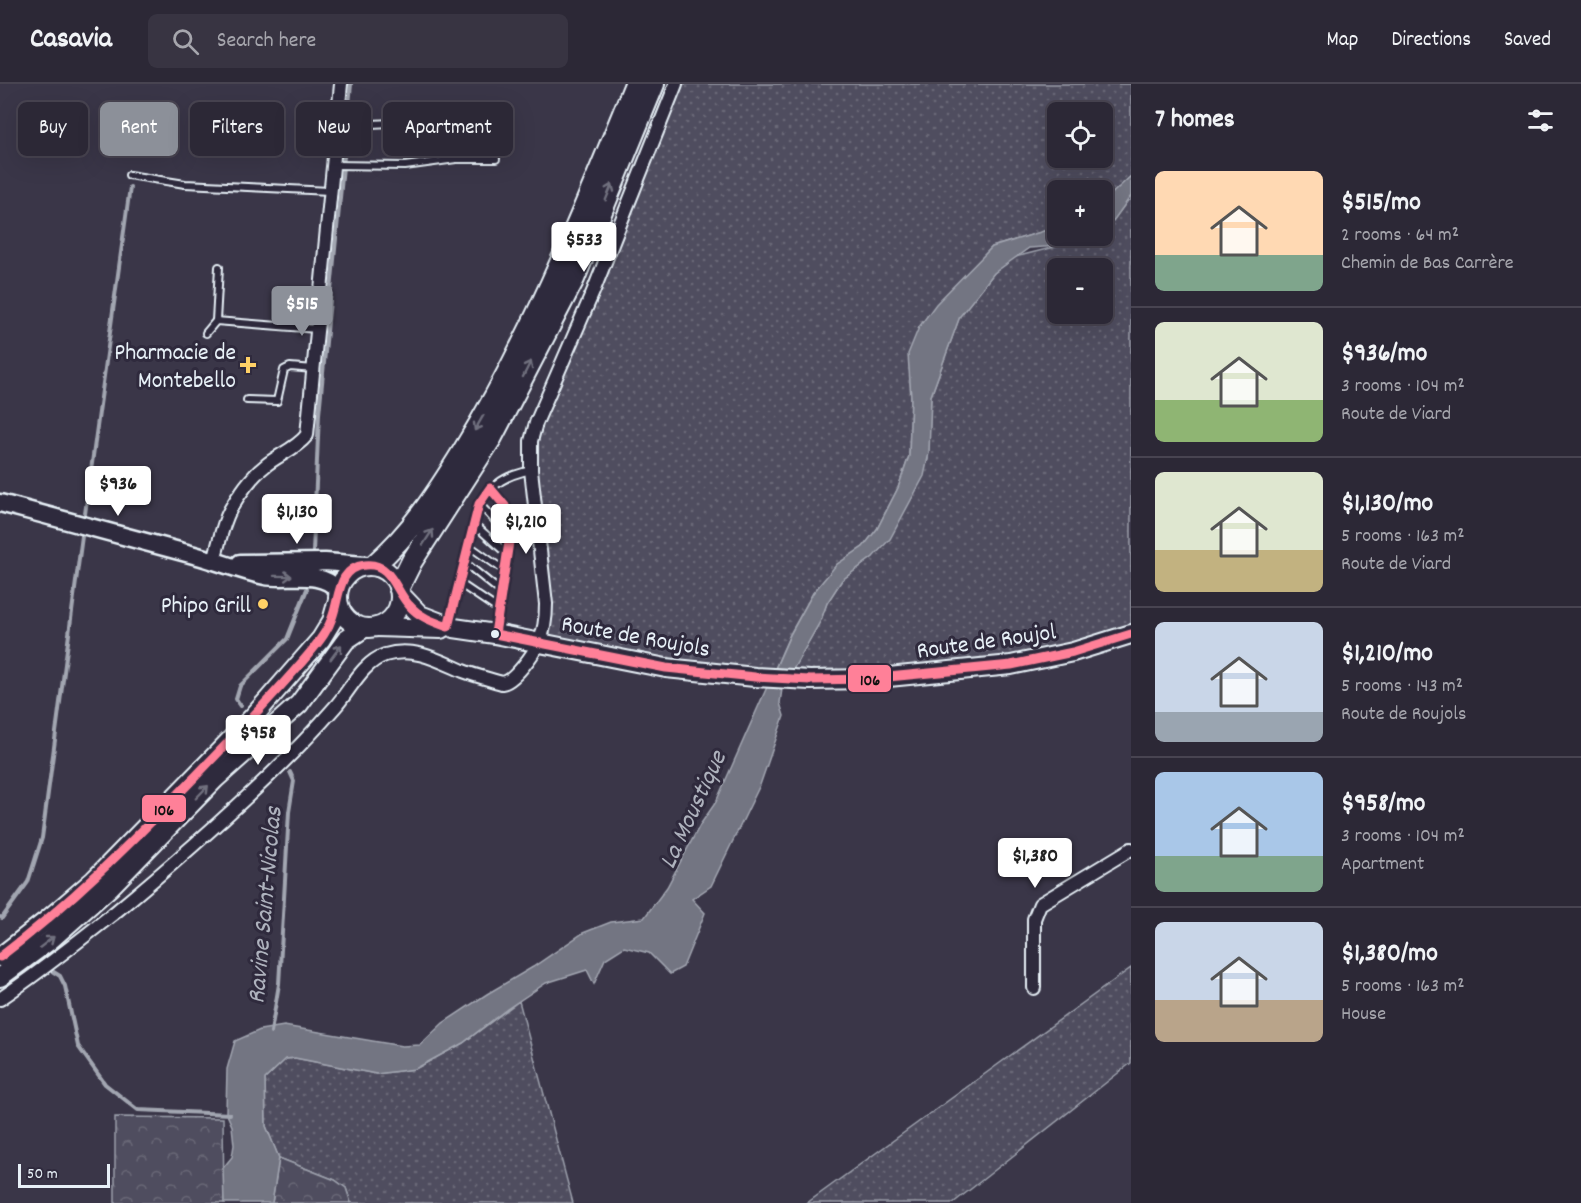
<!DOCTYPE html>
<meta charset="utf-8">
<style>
body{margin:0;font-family:Dekko,sans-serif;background:#383442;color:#f1f3f6;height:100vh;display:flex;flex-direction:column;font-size:22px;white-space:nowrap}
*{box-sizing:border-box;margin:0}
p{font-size:20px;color:#a6a6ad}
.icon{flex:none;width:33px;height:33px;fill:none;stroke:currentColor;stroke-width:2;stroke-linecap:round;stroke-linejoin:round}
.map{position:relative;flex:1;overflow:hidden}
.details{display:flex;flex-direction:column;background:#2c2836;width:450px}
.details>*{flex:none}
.top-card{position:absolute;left:18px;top:18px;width:570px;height:54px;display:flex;gap:12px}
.fabs{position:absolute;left:1047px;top:18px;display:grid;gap:12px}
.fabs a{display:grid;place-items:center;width:66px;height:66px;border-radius:9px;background:#2c2836;box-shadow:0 6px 24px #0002,0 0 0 2px #484451;font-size:30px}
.scale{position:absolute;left:18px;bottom:15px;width:92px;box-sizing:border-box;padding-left:6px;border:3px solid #e8f1f8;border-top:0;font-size:16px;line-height:21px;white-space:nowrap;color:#e8f1f8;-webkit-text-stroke:4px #2f2a3d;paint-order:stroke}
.price{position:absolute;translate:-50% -51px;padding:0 14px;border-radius:6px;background:#fff;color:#222;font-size:20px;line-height:39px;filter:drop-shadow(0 2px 3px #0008)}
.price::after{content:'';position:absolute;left:50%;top:36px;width:18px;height:14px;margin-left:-9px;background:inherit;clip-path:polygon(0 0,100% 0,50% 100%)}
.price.current{background:#8c9099;color:#fff}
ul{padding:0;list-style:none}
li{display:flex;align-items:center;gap:18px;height:150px;padding:0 24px}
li+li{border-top:2px solid #484451}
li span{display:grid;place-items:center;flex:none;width:168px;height:120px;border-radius:9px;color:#555}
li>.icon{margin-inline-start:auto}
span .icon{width:72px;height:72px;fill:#fffc;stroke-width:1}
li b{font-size:26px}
h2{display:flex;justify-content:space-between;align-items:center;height:72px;padding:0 24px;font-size:26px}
.tag{padding:0 21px;border-radius:9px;background:#2c2836;box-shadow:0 6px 24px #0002,0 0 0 2px #484451;font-size:21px;line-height:54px}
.tag.current{background:#8c9099;color:#fff}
header{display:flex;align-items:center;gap:36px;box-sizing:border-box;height:84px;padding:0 30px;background:#2c2836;border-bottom:2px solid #484451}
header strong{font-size:28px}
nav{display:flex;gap:33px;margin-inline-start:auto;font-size:21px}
.search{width:420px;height:54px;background:#383442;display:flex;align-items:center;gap:15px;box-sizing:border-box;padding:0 21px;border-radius:9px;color:#a6a6ad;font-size:22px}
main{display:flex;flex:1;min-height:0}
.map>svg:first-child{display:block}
</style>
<header>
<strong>Casavia</strong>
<div class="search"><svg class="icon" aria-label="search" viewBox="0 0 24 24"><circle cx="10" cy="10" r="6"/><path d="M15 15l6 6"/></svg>Search here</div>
<nav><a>Map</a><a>Directions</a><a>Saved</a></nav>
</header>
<main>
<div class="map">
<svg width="1131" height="1119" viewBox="0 0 1131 1119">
<defs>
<pattern id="green-dots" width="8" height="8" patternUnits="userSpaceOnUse" patternTransform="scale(1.5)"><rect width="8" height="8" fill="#504e5f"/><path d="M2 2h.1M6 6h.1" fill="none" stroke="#696877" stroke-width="1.8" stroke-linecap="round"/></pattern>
<pattern id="forest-crowns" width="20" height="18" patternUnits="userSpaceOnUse" patternTransform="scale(1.5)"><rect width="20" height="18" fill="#504e5f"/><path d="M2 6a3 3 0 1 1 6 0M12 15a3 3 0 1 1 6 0" fill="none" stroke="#696877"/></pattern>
</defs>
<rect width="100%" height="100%" fill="#3a3648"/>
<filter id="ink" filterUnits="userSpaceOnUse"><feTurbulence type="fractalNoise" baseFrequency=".0167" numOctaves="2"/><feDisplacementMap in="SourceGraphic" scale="12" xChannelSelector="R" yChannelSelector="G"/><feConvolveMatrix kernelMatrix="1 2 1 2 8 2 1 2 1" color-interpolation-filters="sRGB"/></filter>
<g filter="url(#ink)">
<g fill="url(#green-dots)" stroke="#9ca0ac" stroke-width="1.5" fill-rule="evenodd">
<path d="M676,0H1131V92L1103,118L1102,106H1058L1057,143L992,163L977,179L909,273L911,313L909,372L898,404L877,445L863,463L837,481L813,509L790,550L773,589L539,558L546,536L531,357ZM1058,28H1102V74H1058Z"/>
<path d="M1131,112V550L1073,568L868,595L791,588L821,536L827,519L842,496L873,473L928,376L931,312L960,232L994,189L1015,173L1059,162L1081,152H1102L1103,142L1113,137ZM1058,184H1102V230H1058Z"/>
<path d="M1131,884V979L953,1119H807Z"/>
<path d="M519,917L573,1119H351L346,1104L335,1096L279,1074L266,1042L265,995L286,975L295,974L376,990L415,985L463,959Z"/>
</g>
<g fill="url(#forest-crowns)" stroke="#9ca0ac" stroke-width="1.5">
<path d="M115,1033L223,1034L224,1119H115Z"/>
<path d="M279,1074L335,1096L346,1104L351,1119H272Z"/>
</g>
<g fill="#737482" stroke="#a2a6b1" stroke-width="1.5">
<path d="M1131,92V112L1113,137L1103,142V118Z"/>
<path d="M1057,143L1058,152H1081L1059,162L1029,164L994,189L960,232L931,312L929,369L924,392L890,455L873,473L842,496L827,519L821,536L782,605L780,619L784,632L760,701L711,802L692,815L705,829L683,883L670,890L649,869L624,863L605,875L594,900L587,886L546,899L507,925L463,959L415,985L376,990L295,974L286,975L265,995L266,1042L279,1074L272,1119H224L223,1084L232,1073L234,1061L232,1042L226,1028L227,985L235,957L260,946L284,942L402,962L420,961L443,939L487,910L533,883L583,849L611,838L644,834L667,803L700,741L716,718L790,551L813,509L837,480L863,463L877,445L898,404L909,372L911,313L908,270L919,243L936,220L992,163Z"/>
</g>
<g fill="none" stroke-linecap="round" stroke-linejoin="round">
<g stroke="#a2a6b1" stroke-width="4">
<path d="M85,430L130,103"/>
<path d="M313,468L319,330L351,0"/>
<path d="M241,622L236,615L240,602L287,555L307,505"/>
<path d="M0,833L2,834L28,798L42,754L82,452"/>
<path d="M52,887L60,892L65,902L78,962L105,1000L138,1026L230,1030"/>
<path d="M271,948L279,900L289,728L294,697L290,688"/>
</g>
<defs>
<g id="service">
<path d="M337,39L350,41L495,34"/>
<path d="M333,81L405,82L456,75H496"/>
<path d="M129,91L185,100L330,107"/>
<path d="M216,237L219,183"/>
<path d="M206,249L216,237L317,245"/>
<path d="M247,316L277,317L284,286L290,283L314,285"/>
<path d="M490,404C503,416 509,427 511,445L495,549"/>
<path d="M479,420L510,452"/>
<path d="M474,440L507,470"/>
<path d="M468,461L505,487"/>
<path d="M464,478L501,508"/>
<path d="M459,499L499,526"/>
<path d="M449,539L479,420C495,398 505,392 531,386"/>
</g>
<g id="minor">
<path d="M214,476C219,460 222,441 230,426C238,411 252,392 265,382C278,371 296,365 307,351L341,0"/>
<path d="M1034,904V835L1040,820L1131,765"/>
<path d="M0,915C39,889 76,859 113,830C166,786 219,740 269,692C292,670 315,646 335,623C351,605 362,579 385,571C413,562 438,576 463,587C476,592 489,595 502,599C514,598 534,569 539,558C545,546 546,533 546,520L531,386V357L536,339L593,208L676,0"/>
</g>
<g id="secondary">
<path d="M0,419C65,436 130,454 194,471C218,477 241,487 265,492C288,496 321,485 338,506"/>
<path d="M240,479L325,478L365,481"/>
</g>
<g id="primary">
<circle cx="369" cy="513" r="31"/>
<path d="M400,510L420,531L454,544L495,550L666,584L755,593L810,596L868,595L1011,581L1073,568L1131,550"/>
<path d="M377,543L441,545"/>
<path d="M0,873L46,837L94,796L253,633L321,555L332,537L338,516"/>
<path d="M0,893L49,857L110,803L215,695L299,620L346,556L364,544"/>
</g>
<g id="trunk">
<path d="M374,481C411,449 437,409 463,367C534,252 584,125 635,0"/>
<path d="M399,503L412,477L492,353L574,195L654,0"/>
</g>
</defs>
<use href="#service" stroke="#e8f1f8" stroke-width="10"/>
<use href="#minor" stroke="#e8f1f8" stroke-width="16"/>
<use href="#secondary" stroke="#e8f1f8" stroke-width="21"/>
<use href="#primary" stroke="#e8f1f8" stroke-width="22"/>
<use href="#trunk" stroke="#e8f1f8" stroke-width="24"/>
<use href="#service" stroke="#2f2a3d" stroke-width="6"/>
<use href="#minor" stroke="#2f2a3d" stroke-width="12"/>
<use href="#secondary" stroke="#2f2a3d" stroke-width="16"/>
<use href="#primary" stroke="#2f2a3d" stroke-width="18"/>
<use href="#trunk" stroke="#2f2a3d" stroke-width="20"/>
<defs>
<path id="bus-1" d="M0,873C70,820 132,758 193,695C234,652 276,610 313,565C321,555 328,546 332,534C340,514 337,484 365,481C391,478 395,506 409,521C419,533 434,538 448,543L479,420L490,404L505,422L511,445L495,550L666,584L755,593L810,596L868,595L1011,581L1073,568L1131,550"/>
</defs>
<use href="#bus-1" stroke="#2f2a3d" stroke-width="14"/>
<use href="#bus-1" stroke="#ff8098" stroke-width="9"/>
</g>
<defs><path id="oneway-shaft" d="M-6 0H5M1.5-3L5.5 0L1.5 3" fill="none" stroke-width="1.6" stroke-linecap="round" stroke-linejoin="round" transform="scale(1.5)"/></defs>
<g stroke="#70707e">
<use href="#oneway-shaft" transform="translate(609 108) rotate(-68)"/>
<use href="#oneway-shaft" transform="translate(527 285) rotate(-63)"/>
<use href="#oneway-shaft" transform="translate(479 339) rotate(120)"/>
<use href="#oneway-shaft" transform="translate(428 453) rotate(-57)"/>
<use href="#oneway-shaft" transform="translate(283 492) rotate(1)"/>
<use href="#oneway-shaft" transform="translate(336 568) rotate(-53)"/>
<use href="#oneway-shaft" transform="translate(202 708) rotate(-46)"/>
<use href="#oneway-shaft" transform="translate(47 858) rotate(-38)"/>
</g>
</g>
<g fill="#ffd166" stroke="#2f2a3d" stroke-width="2">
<path d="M245 272h6v6h6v6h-6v6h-6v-6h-6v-6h6z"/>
<circle cx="263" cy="520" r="6"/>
</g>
<circle fill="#e8f1f8" stroke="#2f2a3d" stroke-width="2" cx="495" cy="550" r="5"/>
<g text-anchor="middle" stroke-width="6" stroke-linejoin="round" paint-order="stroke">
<g font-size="24" fill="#e8f1f8" stroke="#2f2a3d" text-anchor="end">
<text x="236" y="275">Pharmacie de<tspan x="236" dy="28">Montebello</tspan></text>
<text x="251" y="528">Phipo Grill</text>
</g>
<g font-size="24" fill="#e8f1f8" stroke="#2f2a3d">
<text transform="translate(636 551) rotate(10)" y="8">Route de Roujols</text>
<text transform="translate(986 556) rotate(-8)" y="8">Route de Roujol</text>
</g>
<g font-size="26" font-style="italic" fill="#aeb2bd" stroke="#2f2a3d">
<text transform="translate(691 725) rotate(-65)" y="9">La Moustique</text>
<text transform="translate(263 821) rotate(-85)" y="9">Ravine Saint-Nicolas</text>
</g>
</g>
<g stroke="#2f2a3d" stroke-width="2">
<rect x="847" y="580" width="45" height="29" rx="6" fill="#ff8098"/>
<rect x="141" y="710" width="46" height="29" rx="6" fill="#ff8098"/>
</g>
<g font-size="16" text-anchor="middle" font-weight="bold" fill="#111">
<text x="870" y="601">106</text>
<text x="164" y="731">106</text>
</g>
</svg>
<div class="fabs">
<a><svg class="icon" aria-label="locate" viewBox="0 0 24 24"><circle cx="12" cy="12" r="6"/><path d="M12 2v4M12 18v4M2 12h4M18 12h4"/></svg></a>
<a>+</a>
<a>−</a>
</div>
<div class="scale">50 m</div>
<b class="price" style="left:584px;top:189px">$533</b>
<b class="price current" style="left:302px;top:253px">$515</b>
<b class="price" style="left:118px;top:433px">$936</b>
<b class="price" style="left:297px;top:461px">$1,130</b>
<b class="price" style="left:526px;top:471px">$1,210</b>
<b class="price" style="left:258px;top:682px">$958</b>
<b class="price" style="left:1035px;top:805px">$1,380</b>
<div class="top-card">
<a class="tag">Buy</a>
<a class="tag current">Rent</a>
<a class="tag">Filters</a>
<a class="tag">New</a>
<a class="tag">Apartment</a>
</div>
</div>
<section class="details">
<h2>7 homes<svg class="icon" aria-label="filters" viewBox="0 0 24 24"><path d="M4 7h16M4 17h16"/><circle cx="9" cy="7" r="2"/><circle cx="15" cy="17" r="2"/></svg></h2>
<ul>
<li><span style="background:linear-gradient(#ffd9b3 70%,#7fa58c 0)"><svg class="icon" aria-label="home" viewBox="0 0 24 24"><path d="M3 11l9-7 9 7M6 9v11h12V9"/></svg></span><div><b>$515/mo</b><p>2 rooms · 64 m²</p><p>Chemin de Bas Carrère</p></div></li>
<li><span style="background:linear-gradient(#dfe7d0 65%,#8fb573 0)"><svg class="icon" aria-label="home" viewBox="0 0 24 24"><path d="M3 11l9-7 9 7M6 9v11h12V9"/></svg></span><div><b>$936/mo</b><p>3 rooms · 104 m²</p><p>Route de Viard</p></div></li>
<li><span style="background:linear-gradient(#dfe7d0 65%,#c2b280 0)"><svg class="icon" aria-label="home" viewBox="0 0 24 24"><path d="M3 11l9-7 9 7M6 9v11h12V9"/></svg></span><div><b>$1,130/mo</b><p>5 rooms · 163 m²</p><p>Route de Viard</p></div></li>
<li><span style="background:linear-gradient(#c9d6e8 75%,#9aa5b1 0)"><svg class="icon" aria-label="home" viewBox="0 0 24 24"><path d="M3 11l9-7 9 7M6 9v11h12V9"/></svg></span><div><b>$1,210/mo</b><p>5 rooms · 143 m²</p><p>Route de Roujols</p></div></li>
<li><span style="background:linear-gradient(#a9c7e8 70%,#7fa58c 0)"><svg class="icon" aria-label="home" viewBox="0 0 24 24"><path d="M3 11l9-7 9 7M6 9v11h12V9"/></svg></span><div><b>$958/mo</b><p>3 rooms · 104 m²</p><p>Apartment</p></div></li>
<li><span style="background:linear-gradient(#c9d6e8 65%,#b9a48a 0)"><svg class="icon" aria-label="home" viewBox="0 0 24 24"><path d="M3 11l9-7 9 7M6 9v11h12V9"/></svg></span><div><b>$1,380/mo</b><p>5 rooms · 163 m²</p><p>House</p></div></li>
</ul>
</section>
</main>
